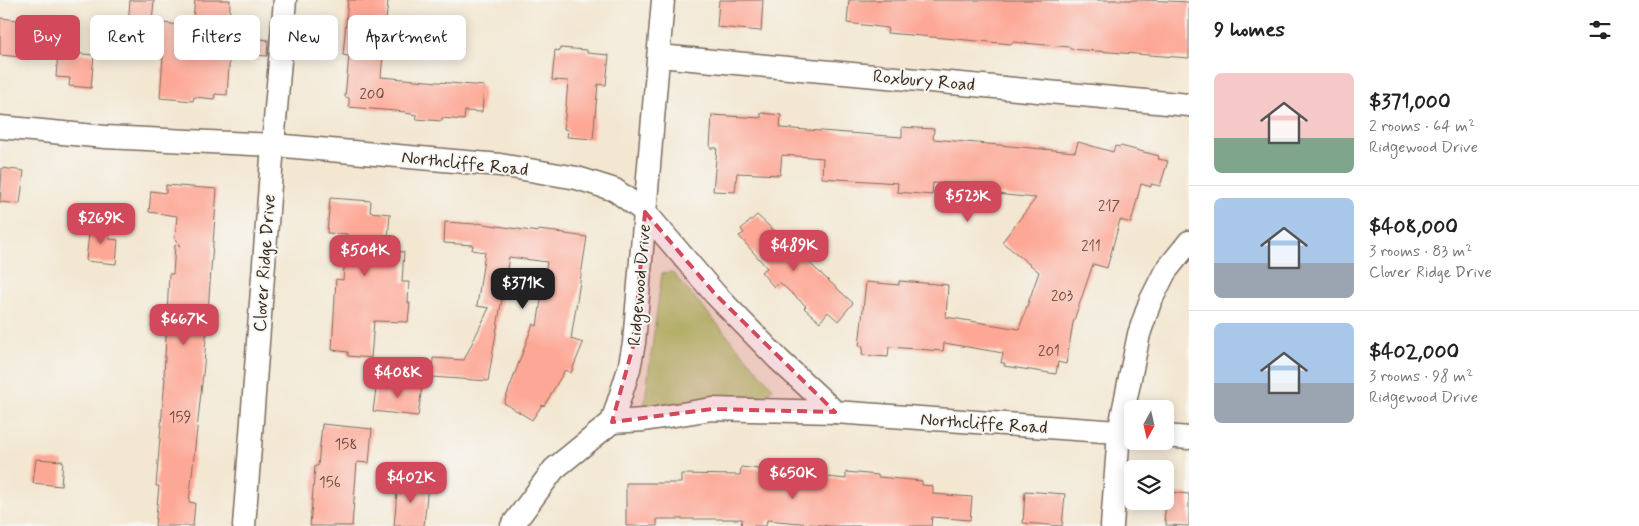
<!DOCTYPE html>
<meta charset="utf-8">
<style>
body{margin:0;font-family:Mynerve,sans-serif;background:#f2f2f2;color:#222;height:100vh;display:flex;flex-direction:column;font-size:19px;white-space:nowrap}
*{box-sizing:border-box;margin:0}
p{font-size:16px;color:#767676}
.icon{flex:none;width:28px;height:28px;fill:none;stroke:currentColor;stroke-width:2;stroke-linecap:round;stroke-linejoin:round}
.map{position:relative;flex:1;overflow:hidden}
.details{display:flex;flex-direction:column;background:#fff;width:450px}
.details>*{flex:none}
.banner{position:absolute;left:15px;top:15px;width:475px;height:45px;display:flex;gap:10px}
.needle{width:32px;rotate:188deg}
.tools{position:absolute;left:1124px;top:400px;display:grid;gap:10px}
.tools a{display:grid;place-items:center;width:50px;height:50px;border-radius:8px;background:#fff;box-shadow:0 2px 12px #0003;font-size:25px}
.price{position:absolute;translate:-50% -42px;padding:0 11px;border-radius:10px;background:#d1495b;color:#fff;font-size:16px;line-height:32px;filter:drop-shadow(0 1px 2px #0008)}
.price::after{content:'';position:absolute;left:50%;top:30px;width:15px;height:11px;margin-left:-8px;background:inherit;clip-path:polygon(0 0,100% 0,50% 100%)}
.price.current{background:#222;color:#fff}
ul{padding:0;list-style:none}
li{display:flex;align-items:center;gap:15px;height:125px;padding:0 25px}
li+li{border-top:1px solid #e0e0e0}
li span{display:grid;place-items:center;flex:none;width:140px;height:100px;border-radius:8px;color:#555}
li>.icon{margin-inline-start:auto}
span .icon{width:60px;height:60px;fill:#fffc;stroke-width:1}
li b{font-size:21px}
h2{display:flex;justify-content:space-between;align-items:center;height:60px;padding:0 25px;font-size:21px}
.pill{padding:0 18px;border-radius:8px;background:#fff;box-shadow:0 2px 12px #0003;font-size:18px;line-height:45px}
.pill.current{background:#d1495b;color:#fff}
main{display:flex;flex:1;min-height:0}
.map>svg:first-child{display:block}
</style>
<main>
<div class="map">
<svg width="1189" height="526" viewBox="0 0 1189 526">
<rect width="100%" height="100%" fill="#f6f6f2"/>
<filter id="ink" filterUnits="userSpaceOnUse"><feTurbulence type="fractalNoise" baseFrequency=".02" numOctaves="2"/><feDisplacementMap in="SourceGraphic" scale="10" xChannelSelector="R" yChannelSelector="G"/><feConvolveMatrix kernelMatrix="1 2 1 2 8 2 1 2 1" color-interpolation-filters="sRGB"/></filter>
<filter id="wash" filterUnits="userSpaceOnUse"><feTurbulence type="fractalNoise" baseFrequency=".0096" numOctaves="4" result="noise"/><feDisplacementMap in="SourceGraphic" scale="20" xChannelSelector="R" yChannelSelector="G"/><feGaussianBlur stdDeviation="1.12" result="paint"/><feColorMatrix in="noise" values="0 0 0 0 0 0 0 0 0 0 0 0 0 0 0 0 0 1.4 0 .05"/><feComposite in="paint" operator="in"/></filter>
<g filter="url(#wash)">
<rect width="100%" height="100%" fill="#f3e7d2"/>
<path fill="#adca71" stroke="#747a48" d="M672,272L773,388L765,397L644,407L662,273Z"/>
<g id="blocks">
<g fill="#fda896">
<path d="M130,0H154L152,22L192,26L195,0H230L229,35L268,40L267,56L230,53L227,95L215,94L214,99L194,97L193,101L160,98L163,56L126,53Z"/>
<path d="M348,0H388L381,77L484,86L482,112L465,111L464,120L442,118V121L416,119L417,115L405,113L406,112L349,107V98L345,97L349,56L343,55Z"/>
<path d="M719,0H763L761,31L717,27Z"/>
<path d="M849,0H1144L1189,2V58L1070,49V47L1012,42V44L887,33L888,28L847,23Z"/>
<path d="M0,18L34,22L31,58L0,55Z"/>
<path d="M560,48L587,50V53L609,55L606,85L598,84L593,139L567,137L568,130L564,129L568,81L552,80L555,50L560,51Z"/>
<path d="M58,52L94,55L91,88L69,86L70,78L56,77Z"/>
<path d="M761,113L781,115L780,128L902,137V127L934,129L933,139L1075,152L1078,142L1113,152L1115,146L1120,147L1121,146L1159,156L1158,159L1168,161L1160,186L1151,184V187L1141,184L1131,223L1120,220L1107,268L1093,264L1073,323L1066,364L1058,362L1056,374L1004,366L1005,363H1001L1003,353L944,343L943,351L889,347L888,357L862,355L863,346H859L866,282L899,285V281L948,285L946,317L1019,329L1039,272L1002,242L1036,198L996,194V188L933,183L932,195L897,192L898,183L822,178L823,158L782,155L780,175L737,173L735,192L713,191L717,148H710L712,115L761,118Z"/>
<path d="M2,168L24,171L20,204L0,202Z"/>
<path d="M166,185L217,189L204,365L189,502L195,503L193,526H155L159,486H156L165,378H164L169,274H173L175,245L180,246L175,239L177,216L149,212L151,191L166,193Z"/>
<path d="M330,198L371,201L370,212L390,214L387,251L404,252L402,282H409L408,303H410L408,322L374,321L371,358L348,356V352L332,350L336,279L343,280L347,234L327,233Z"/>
<path d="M757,215L853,303L838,321L828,312L820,322L804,308L806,306L779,282L774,287L761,272L767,268L739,236L744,233L741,229Z"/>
<path d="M445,222L476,224L477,223L538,232V230L565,233V234L587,237L571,339L583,343L571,373L565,370L544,406L542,405L532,420L504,403L533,324L537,326L547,262L509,257L488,381L432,377L433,358L464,360L489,308L477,306L485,252L472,250L473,245L444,243Z"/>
<path d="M90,224L110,225L109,239L118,240L116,264L86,261Z"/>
<path d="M377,382L422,387L418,416L373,411Z"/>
<path d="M322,424L372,429L369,463L357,462L352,526H310L315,466H318Z"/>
<path d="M36,459L63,461L61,486L33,483Z"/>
<path d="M741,467L846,479V472L878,475V477L922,481V485L933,486V494L972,497L970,520L932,517L931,526H831L767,520L766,526H741L742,519H657V526H626V483H681V474L740,475Z"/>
<path d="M398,481L428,484L424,526H394Z"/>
<path d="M1025,491L1065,494L1062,526L1023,523Z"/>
<path d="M1168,492L1189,494V526L1166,525V520H1164Z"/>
</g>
</g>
</g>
<g filter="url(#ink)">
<use href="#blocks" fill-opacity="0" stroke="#7b6c5d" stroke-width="1"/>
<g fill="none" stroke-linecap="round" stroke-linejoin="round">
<defs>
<g id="street">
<path d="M659,56L1189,105"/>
<path d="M0,127L105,137L273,145L500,165L577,178L615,190L645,212L715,294L778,359L835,412L1132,433"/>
<path d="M612,422L644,420L712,409L835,412"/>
<path d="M1165,436L1189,438"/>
<path d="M244,526L273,145L285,0"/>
<path d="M512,526L554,469L612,422L629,369L634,343L663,0"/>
<path d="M1112,526L1119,432L1139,334L1150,302L1165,272L1189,242"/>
</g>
</defs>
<use href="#street" stroke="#7b6c5d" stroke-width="25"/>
<use href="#street" stroke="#fff" stroke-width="22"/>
</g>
</g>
<path fill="#d1495b" fill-opacity="0.2" stroke="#d1495b" stroke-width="4" stroke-dasharray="10 6" stroke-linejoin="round" d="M645,212L715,294L835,412L712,409L612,422L634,343Z"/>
<g text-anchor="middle" stroke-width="4" stroke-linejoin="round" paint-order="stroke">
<g font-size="15" fill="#6c4a3c">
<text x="372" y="99">200</text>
<text x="1109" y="211">217</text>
<text x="1091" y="251">211</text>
<text x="1062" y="301">203</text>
<text x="1049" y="356">201</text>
<text x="180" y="422">159</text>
<text x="346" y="449">158</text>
<text x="330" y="487">156</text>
</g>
<g font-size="18" fill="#3b2a1e" stroke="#f6f6f2">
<text transform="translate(924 80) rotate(5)" y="6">Roxbury Road</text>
<text transform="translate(465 163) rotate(6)" y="6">Northcliffe Road</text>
<text transform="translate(264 263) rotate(-86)" y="6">Clover Ridge Drive</text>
<text transform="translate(639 285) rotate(-85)" y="6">Ridgewood Drive</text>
<text transform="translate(984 423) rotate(4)" y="6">Northcliffe Road</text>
</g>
</g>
</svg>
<div class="tools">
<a><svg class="needle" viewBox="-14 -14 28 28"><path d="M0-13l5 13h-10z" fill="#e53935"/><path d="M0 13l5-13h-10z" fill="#767676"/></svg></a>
<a><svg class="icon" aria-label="layers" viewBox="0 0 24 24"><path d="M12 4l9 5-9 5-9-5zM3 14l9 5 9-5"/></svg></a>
</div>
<b class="price" style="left:968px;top:223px">$523K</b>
<b class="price" style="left:101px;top:245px">$269K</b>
<b class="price" style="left:794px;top:272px">$489K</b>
<b class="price" style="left:365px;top:277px">$504K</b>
<b class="price current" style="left:523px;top:310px">$371K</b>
<b class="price" style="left:184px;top:346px">$667K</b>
<b class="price" style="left:398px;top:399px">$408K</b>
<b class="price" style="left:793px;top:500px">$650K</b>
<b class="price" style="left:411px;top:504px">$402K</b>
<div class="banner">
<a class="pill current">Buy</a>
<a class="pill">Rent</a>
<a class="pill">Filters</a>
<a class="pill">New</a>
<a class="pill">Apartment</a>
</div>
</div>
<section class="details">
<h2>9 homes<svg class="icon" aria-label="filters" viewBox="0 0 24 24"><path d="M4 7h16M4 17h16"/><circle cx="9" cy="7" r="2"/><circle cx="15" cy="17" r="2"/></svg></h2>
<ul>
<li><span style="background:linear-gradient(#f6c9c9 65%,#7fa58c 0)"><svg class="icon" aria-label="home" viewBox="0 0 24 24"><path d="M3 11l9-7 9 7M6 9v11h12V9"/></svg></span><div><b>$371,000</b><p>2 rooms · 64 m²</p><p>Ridgewood Drive</p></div></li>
<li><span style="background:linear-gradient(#a9c7e8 65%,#9aa5b1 0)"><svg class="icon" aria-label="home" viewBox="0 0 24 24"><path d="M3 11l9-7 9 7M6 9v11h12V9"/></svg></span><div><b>$408,000</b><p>3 rooms · 83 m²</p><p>Clover Ridge Drive</p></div></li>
<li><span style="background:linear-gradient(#a9c7e8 60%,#9aa5b1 0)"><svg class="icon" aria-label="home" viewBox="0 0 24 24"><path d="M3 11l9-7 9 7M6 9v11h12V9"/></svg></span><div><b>$402,000</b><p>3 rooms · 98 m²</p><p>Ridgewood Drive</p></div></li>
</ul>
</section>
</main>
